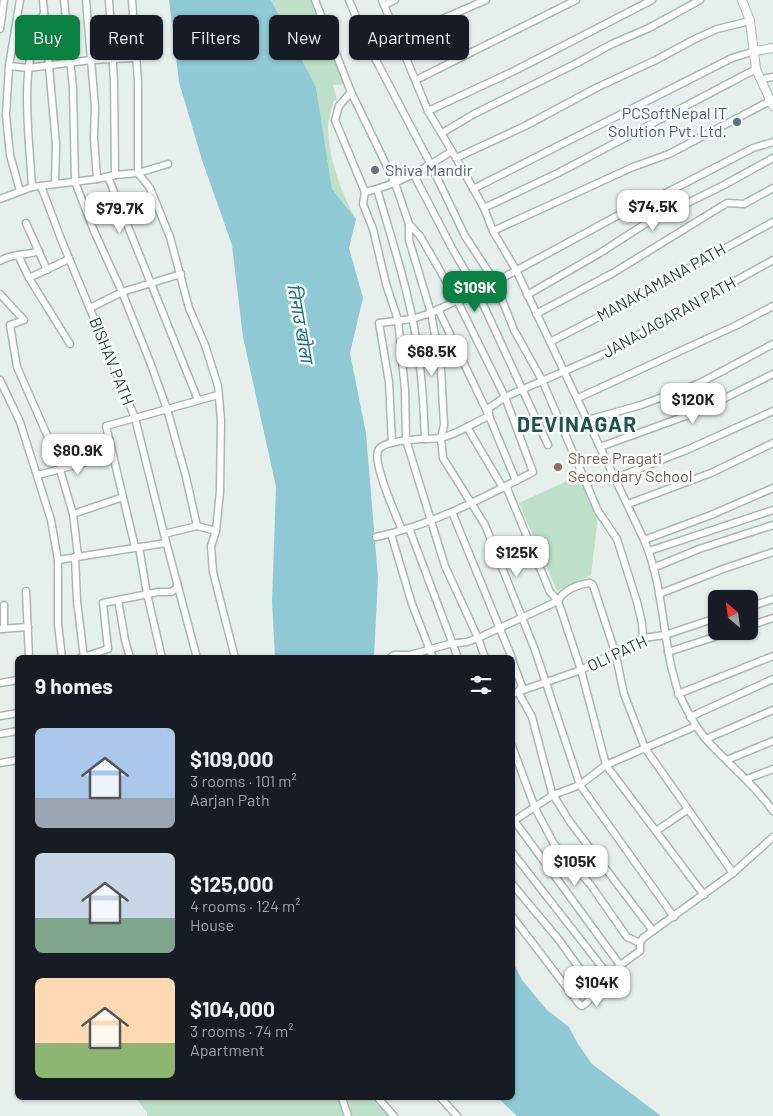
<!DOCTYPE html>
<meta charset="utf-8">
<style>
body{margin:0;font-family:Barlow,"Noto Sans Devanagari",sans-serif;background:#242831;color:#f1f3f6;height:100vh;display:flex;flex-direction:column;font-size:19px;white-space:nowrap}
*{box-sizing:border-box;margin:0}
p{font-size:16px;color:#9ea1a6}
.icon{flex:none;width:28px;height:28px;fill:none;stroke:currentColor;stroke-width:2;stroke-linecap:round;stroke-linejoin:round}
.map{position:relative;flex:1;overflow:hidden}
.side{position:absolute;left:15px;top:655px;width:500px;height:445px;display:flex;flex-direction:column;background:#171b24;border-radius:8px;box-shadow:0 1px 4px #0004}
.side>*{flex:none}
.banner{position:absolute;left:15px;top:15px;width:500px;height:45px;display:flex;gap:10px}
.needle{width:32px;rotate:331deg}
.buttons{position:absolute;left:708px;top:590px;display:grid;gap:10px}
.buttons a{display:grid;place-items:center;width:50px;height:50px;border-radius:8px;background:#171b24;box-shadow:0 1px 4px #0004;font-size:25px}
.price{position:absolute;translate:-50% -42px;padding:0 11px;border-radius:10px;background:#fff;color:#222;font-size:16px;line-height:32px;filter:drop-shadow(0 1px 2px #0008)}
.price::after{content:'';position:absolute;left:50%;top:30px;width:15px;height:11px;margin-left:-8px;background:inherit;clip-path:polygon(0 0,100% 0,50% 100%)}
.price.active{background:#0b8043;color:#fff}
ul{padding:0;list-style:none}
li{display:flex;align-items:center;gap:15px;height:125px;padding:0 20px}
li span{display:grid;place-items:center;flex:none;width:140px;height:100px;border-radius:8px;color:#555}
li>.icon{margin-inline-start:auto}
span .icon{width:60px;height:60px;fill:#fffc;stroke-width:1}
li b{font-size:21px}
h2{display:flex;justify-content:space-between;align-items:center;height:60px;padding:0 20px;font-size:21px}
.pill{padding:0 18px;border-radius:8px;background:#171b24;box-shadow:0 1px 4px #0004;font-size:18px;line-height:45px}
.pill.active{background:#0b8043;color:#fff}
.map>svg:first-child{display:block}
</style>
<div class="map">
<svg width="773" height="1116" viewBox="0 0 773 1116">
<rect width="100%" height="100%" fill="#e6efeb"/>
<g fill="#bfe0c8">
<path d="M271,0H312L347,84L333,85L337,100L334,101C331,110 328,120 328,128C329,160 341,192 356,219L332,189L316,87Z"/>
<path d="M580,475L598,516L591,575L557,591L519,503Z"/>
<path d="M136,1098H338L345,1116H147V1113Z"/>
<path d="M347,1098H371L389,1116H353Z"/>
</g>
<g fill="#8ec9d4">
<path d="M169,0H271L316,87L332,189L356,219L349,248L363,298L350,353L366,433L378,578L374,657H275L272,602L276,487L243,337L232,245L202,160L179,82Z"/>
<path d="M513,962L522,980L547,1010L569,1027L578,1044L592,1064L661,1116H517L498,1098H512Z"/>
</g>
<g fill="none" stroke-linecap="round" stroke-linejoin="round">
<defs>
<g id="minor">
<path d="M43,0L56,144L55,184"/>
<path d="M64,0L73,88L75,182L94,231L122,292L150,362L167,409L186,477L197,526"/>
<path d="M86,0L95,107L94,138L97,179"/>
<path d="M109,0L114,81L115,175"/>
<path d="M132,0L138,82V173L150,188L170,237L189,308L205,345L218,386L221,420L220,491L216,531L211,546L213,572L235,658"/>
<path d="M315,0L351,92L395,183L409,224L420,236L457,300L505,397L533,472C483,498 432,525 376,537"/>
<path d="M349,0L367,43L431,165L465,236L495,282L514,330L542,380L598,511L617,539L637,602L642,623L643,638"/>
<path d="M382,0L428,111L456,158L484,208L493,231L516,270L644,540C662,581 662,627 672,670C675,679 676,688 680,696C687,711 695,726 705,738C727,764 753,782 773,811"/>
<path d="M384,5L395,0"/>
<path d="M0,29L4,0"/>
<path d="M398,38L486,0"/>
<path d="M9,66L28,68L91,60L135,58"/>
<path d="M760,79L773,77"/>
<path d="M416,80L576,0"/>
<path d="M351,92L339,106L335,120L365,192L363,204L373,229L386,284L398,320L405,390L406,440L445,566L478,638L485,658"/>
<path d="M428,111L514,71L652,0"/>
<path d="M442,133L474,114L577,63L612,44L649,28L700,0"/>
<path d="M456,158L525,126L596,88L656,60L695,39L717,29L750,21"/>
<path d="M414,175L453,250L477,291L548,445"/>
<path d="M108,177L198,400"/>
<path d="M41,186L61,239L135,418L164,534L197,658"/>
<path d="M32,187C29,130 18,68 43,15"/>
<path d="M377,189C394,247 414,307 420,367C423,391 424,415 425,439"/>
<path d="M473,189L732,58L755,51"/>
<path d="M20,191L10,155L6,115L9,66L20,0"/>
<path d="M365,192C397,185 424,169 452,151"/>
<path d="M0,199L32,187L97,179L115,175L138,173L168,164"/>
<path d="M484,208L558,173L756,69"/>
<path d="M26,223L47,270"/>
<path d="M409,224V240L431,313L441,369L444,425L441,438L443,458L485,525L535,650L580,785L674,917"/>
<path d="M493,231L633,167L669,154L770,101"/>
<path d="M18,255L29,278L69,259"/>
<path d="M0,261C12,253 25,256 39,251"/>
<path d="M29,278L70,344"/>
<path d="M0,294L24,320L10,325L17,367L62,469"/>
<path d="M527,295L600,253L645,224L724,185L773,158"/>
<path d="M90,308L122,292L181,274"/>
<path d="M438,309L489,416L516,481"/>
<path d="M536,314L613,273L727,203L744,204L773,188"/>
<path d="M550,342L620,306L773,222"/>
<path d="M0,380L20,422L51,520L58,560V624L62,658"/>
<path d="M578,398L737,325L773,306"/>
<path d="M588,420L641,405L700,383L773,344"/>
<path d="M467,427L503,488"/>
<path d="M392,443L389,382L379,323L412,319L431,313L495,282L626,211L664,194L753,148L773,142"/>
<path d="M600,447L697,412L773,374"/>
<path d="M60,470L73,514L78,556"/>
<path d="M38,475L113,455"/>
<path d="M616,478L689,449L773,411"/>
<path d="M506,486L550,592L558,601L581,670L606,765L704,895"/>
<path d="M628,504L711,473L773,443"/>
<path d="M452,512L512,658"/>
<path d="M73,514L123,497"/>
<path d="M409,528L458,658"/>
<path d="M402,530C396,515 373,465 378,451C381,441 411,440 420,439C427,439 433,439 440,438C456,435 473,423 489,416V408L505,397L606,353L773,260"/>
<path d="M164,534L197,526L216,531"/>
<path d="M391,534L412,604L433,658"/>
<path d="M644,540L711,515L773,488"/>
<path d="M135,547L106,426L218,395"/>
<path d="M139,547L147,594L162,658"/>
<path d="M649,551L773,510"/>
<path d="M75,557L77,601L84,658"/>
<path d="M58,560L166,543"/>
<path d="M653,568L699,549L773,525"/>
<path d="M26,591L29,658"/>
<path d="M659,594L723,569L773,552"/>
<path d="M118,600L125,640L130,658"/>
<path d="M4,605V629"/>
<path d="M749,607L773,599"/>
<path d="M749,626L773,618"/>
<path d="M0,629L28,627"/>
<path d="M668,652L733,631"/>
<path d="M80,658L108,649L103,603L158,592H171L177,588V583"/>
<path d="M390,658L394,655H410L449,644L467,642L478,638L558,601C563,590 579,584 590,583L593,585L615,652L624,694L645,748L733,873"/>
<path d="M512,660L522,686L518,692"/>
<path d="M0,683L18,680"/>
<path d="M518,692L532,717L552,793L570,822L653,931"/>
<path d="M512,694L581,670L643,638L665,635L716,618"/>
<path d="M678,694L773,656"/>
<path d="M0,716L18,713"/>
<path d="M690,717L773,679"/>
<path d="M0,734L18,731"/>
<path d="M706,739L773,710"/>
<path d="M512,746L535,808L554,844L590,884L627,937L640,943"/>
<path d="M727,760L773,741"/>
<path d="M0,763L18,760"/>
<path d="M747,779L773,769"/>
<path d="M513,819L620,965"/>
<path d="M512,822L553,795L580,785L606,765L696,726"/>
<path d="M656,831L687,810"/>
<path d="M512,852L609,976"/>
<path d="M512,884L559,940L595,990"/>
<path d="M512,916L580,1005L582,1006C589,1003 590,997 595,991C606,975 624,962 640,951V943L643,938L733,873L773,837"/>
<path d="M342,1098L348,1116"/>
<path d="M378,1098L394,1116"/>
<path d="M441,1098L457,1116"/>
</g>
<g id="tertiary">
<path d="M742,0L750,21L756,69L773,106"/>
<path d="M755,51L773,48"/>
</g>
</defs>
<use href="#minor" stroke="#a8b8b2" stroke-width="9"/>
<use href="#tertiary" stroke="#a8b8b2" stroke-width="10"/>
<use href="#minor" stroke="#fff" stroke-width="6"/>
<use href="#tertiary" stroke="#fff" stroke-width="8"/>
</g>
<circle fill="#5c6f8a" stroke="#f7fbf9" stroke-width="2" cx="737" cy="122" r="5"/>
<circle fill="#6b7280" stroke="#f7fbf9" stroke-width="2" cx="375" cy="170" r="5"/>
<circle fill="#8d6e63" stroke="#f7fbf9" stroke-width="2" cx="558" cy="467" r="5"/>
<g text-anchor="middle" stroke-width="5" stroke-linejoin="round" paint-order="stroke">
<g font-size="16" fill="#4e5e75" stroke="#f7fbf9" text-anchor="end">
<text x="727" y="119">PCSoftNepal IT<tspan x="727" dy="18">Solution Pvt. Ltd.</tspan></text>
</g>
<g font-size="16" fill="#5b616d" stroke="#f7fbf9" text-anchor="start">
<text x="385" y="176">Shiva Mandir</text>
</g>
<g font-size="16" fill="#24423a" stroke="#f7fbf9">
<text transform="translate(661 282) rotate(-29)" y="6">MANAKAMANA PATH</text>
<text transform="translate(669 317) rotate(-29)" y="6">JANAJAGARAN PATH</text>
<text transform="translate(112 361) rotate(68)" y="6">BISHAV PATH</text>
<text transform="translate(617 653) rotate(-25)" y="6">OLI PATH</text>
</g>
<g font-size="16" fill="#785e54" stroke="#f7fbf9" text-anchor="start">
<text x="568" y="464">Shree Pragati<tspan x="568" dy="18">Secondary School</tspan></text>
</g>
<g font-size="18" font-style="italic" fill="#1c6f80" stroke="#f7fbf9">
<text transform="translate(300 323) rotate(80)" y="6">तिनाउ खोला</text>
</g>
<g font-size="21" font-weight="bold" letter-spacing="1" fill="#1f5548" stroke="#f7fbf9">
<text x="577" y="432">DEVINAGAR</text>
</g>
</g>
</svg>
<div class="buttons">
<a><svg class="needle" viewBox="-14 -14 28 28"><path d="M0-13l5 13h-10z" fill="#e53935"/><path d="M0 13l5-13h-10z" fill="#9ea1a6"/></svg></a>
</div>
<b class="price" style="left:653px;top:232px">$74.5K</b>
<b class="price" style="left:120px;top:234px">$79.7K</b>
<b class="price active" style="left:475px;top:313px">$109K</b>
<b class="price" style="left:432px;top:377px">$68.5K</b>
<b class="price" style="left:693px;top:425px">$120K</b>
<b class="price" style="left:78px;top:476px">$80.9K</b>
<b class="price" style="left:517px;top:578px">$125K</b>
<b class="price" style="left:575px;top:887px">$105K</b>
<b class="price" style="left:597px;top:1008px">$104K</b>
<div class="banner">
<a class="pill active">Buy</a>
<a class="pill">Rent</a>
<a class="pill">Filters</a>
<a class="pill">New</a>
<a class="pill">Apartment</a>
</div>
<section class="side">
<h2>9 homes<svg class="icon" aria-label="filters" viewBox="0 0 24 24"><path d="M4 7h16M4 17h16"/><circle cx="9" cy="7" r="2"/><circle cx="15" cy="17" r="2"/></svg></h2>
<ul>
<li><span style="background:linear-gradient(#a9c7e8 70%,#9aa5b1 0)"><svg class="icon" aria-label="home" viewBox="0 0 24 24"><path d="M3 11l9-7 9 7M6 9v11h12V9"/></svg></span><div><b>$109,000</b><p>3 rooms · 101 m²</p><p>Aarjan Path</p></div></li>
<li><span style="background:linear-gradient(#c9d6e8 65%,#7fa58c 0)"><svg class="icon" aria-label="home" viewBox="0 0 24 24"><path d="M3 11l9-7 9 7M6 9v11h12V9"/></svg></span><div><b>$125,000</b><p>4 rooms · 124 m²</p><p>House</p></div></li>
<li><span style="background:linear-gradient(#ffd9b3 65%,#8fb573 0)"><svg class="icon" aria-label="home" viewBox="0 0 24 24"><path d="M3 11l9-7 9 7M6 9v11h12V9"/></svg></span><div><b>$104,000</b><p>3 rooms · 74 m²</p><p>Apartment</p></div></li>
</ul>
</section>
</div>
